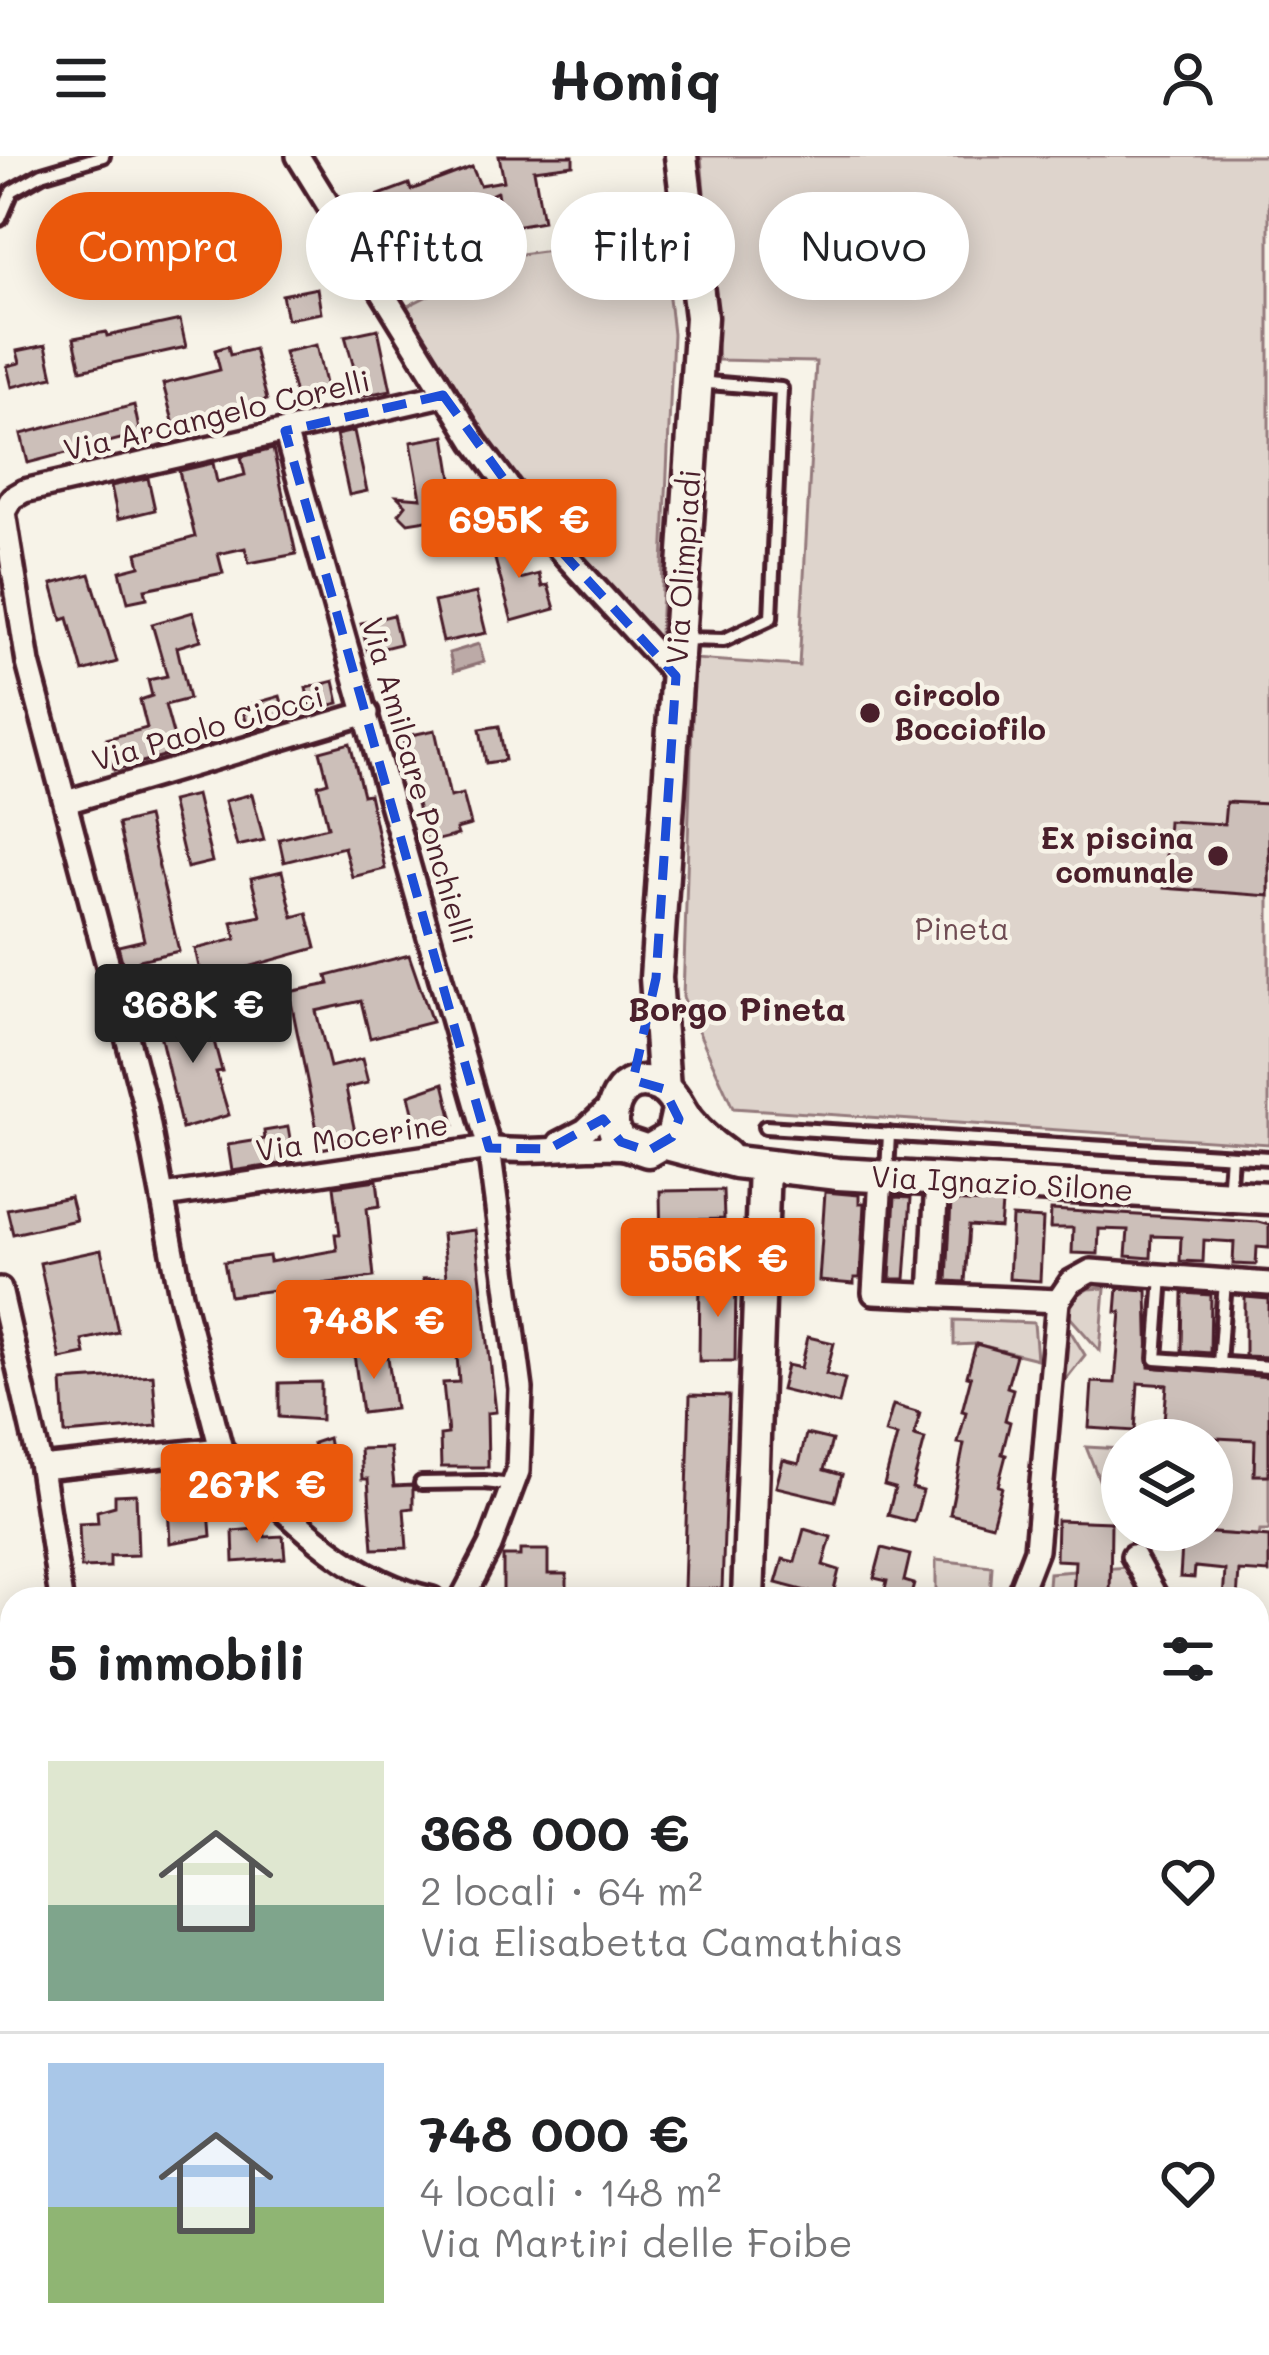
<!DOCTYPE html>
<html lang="it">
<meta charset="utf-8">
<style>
body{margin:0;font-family:Mali,sans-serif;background:#f2f2f2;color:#202124;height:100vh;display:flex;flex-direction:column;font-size:45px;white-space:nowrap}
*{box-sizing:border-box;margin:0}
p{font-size:39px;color:#757577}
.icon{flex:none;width:66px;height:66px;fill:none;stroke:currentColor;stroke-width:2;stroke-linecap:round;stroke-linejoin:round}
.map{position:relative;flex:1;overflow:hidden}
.details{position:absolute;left:0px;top:1431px;width:1269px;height:768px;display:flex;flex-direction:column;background:#fff;border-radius:36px 36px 0 0;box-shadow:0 6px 30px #0003}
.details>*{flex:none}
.hud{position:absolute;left:36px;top:36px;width:1197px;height:108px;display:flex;gap:24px}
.tools{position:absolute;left:1101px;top:1263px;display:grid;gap:24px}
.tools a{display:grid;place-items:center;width:132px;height:132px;border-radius:50%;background:#fff;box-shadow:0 6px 30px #0003;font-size:60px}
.price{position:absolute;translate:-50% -102px;padding:0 27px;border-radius:12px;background:#ea580c;color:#fff;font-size:39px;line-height:78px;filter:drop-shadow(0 3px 6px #0008)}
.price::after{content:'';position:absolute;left:50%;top:72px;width:36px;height:27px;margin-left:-18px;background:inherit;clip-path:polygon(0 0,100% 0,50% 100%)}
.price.active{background:#222;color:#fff}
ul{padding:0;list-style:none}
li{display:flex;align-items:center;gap:36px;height:300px;padding:0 48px}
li+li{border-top:3px solid #e0e0e0}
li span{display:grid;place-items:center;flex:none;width:336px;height:240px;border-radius:0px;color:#555}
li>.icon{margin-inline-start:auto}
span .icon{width:144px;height:144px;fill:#fffc;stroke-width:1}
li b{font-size:51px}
h2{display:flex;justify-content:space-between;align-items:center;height:144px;padding:0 48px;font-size:51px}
.pill{padding:0 42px;border-radius:54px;background:#fff;box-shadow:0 6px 30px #0003;font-size:42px;line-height:108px}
.pill.active{background:#ea580c;color:#fff}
header{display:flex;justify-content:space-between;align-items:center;height:156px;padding:0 48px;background:#fff;font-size:54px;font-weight:800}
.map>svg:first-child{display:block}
</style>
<header><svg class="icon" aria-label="menu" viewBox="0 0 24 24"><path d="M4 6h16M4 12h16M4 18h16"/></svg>Homiq<svg class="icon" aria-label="person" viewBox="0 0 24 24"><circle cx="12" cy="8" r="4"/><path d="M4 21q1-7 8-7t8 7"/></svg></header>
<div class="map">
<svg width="1269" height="2199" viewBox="0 0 1269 2199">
<rect width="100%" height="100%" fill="#f7f3e8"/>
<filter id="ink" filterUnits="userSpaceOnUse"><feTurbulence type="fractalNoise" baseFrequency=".00833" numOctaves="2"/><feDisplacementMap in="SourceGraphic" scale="24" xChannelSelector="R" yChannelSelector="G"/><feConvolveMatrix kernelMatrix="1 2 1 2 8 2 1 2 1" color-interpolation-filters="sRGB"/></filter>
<g filter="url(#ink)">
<g fill="#ded4cc" stroke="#947a7c" stroke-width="3">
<path d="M701,0H1269V988L733,952L683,841L694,503L799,510L816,206L718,204Z"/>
<path d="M662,79L673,178L659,502L551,385L400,154L506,100Z"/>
<path d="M1105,1132L1100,1195L1068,1159L1073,1142L1088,1133Z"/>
<path d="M954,1164L1034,1167L1037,1203L976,1188L954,1189Z"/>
<path d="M1064,1165L1085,1199L1063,1227Z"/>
<path d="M1267,1247L1255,1319H1269V1375H1260L1259,1381L1183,1374H1212V1284H1201L1203,1263Z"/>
<path d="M1086,1291L1122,1293V1358L1100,1326Z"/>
<path d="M936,1404L992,1410L990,1443H936Z"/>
<path d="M1128,1411L1147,1443H1047L1049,1417Z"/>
</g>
<path fill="#bcaaa7" stroke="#8e7275" stroke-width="3" d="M479,488L484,506L454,515L449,497Z"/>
<g fill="#ccbfb9" stroke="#4a1f2b" stroke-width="3">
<path d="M499,0H573V9L534,14L543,65L503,72L497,36L442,61L439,53L375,79L363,45L409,28L411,34L472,11L480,29L504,25Z"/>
<path d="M317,132L321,157L287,163L282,139Z"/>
<path d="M180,164L186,191L81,214L74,182L106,176L107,180Z"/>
<path d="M378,173L391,234L362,240L345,180Z"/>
<path d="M46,189L53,221L12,231L7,210L20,207L17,195Z"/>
<path d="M316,189L327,236L296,243L284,196Z"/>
<path d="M228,190L230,199L254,193L267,244L174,269L163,228L220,214L215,194Z"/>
<path d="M134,249L140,278L28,307L21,278Z"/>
<path d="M354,275L367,335L349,339L336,279Z"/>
<path d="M445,280L452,323L490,330L454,340L457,354L451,360L408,367L399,358L406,349L397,340L421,342L411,286Z"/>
<path d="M273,293L296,398L249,407L245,392L218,398L223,417L145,433L147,442L128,446L120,415L140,410L137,397L195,381L179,315L213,307L217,326L245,319L241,301Z"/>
<path d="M148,322L155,354L118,363L111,330Z"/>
<path d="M510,374L520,423L539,418L542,431L548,429L555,453L512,465L488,378Z"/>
<path d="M90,418L117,506L83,516L68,462L62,464L52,428Z"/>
<path d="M476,437L486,477L443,486L434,446Z"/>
<path d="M193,456L201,484L177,491L189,543L165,549L178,596L114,614L106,583L147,572L140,544L152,540L148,524L167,520L152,468Z"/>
<path d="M393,459L400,488L368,496L361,467Z"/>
<path d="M334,525L339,547L311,554L306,532Z"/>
<path d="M280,540L287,565L249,576L242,551Z"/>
<path d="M499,570L505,604L486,607L480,573Z"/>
<path d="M435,574L450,641L463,638L471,669L456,673L458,679L426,687L402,581Z"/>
<path d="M350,587L363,639L369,638L385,713L352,721L344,691L284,706L279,683L328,671L318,629L328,626L320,595Z"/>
<path d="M252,638L264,684L237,690L225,645Z"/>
<path d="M196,639L212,706L187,712L171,645Z"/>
<path d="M1226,646L1269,648V740L1164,732L1168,665L1224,668Z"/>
<path d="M147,661L179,795L139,804L149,843L133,847L118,790L144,784L118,668Z"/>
<path d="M282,715L293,761L307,757L316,792L202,824L195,793L236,783L232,766L261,760L251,722Z"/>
<path d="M409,799L432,866L370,882L361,845L316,855L330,911L362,903L368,927L346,932L357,986L321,993L289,836L329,828L327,820Z"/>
<path d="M204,848L222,915L216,916L229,959L182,973L156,861Z"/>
<path d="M444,927L454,969L418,978L409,939Z"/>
<path d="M288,971L294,1006L232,1015L228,989L265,983L264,975Z"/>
<path d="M377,1024L380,1050L367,1052L374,1121L230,1140L224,1106L269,1100L270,1106L337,1094L335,1078H340L334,1030Z"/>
<path d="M723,1034L724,1063L692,1064V1093H661L660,1035Z"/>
<path d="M825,1036L859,1039V1047H864L860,1122H854V1128L819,1125Z"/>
<path d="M70,1041L76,1064L13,1078L7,1053Z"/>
<path d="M895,1041L911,1042L905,1123H890Z"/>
<path d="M951,1045L1002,1048L1000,1072L969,1070L965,1126L947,1125Z"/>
<path d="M1051,1054L1258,1066L1269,1069V1092L1257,1091L1256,1109L1233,1108L1234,1086L1204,1084L1203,1106L1180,1105L1181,1081L1152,1080L1151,1102L1126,1100L1128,1074L1099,1073L1098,1098L1072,1097L1073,1072H1050Z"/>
<path d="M1012,1061L1043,1063L1040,1125L1009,1123Z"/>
<path d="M475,1074L496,1256L487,1257L488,1311H441L440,1279L448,1278L443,1227L459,1226L454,1160L403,1163L405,1174L379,1177L375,1146L424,1140L423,1123L446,1122L442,1078Z"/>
<path d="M101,1094L118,1176L82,1184L85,1198L60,1203L40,1107Z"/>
<path d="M700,1122H736L735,1205H699Z"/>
<path d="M1118,1132L1147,1134L1149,1211L1269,1221V1319H1254L1255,1284L1197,1281V1284H1170L1171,1265H1164L1167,1229L1138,1227L1135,1275L1089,1272L1092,1226L1115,1227L1121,1156H1116Z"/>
<path d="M1183,1137L1211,1139L1210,1197L1182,1195Z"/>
<path d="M1245,1141L1269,1143V1201L1245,1200Z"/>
<path d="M808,1181L834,1187L826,1218L845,1223L839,1248L781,1234L787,1209L801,1212Z"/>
<path d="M976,1188L1016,1199L1007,1231L1013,1233L1005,1264L1010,1266L1002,1298L1006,1299L998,1330L1002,1331L992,1369L950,1358L964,1288L958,1287L966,1256L962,1255L971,1221L967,1220Z"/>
<path d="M387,1194L395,1253L362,1257L354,1198Z"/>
<path d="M153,1219L157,1270L65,1278L62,1225Z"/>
<path d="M321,1226V1264L279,1261V1227Z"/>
<path d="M690,1239L729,1240L722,1433H684Z"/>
<path d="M893,1249L920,1257L914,1280L925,1283L912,1332L923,1335L914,1366L888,1359L895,1332L884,1329L897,1280L885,1277Z"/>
<path d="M806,1278L832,1284L824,1314L842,1319L835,1345L776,1331L783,1304L799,1308Z"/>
<path d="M328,1282L334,1316L319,1319L313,1287Z"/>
<path d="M390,1292L394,1330L412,1329L413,1333V1352L404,1353L407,1392L373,1393L368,1323H362L360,1293Z"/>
<path d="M207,1328L211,1380L170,1387L167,1330Z"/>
<path d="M136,1338L138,1399L110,1400V1411L81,1412L79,1368L98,1367L97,1355L115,1350V1339Z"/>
<path d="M1057,1364L1111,1366L1110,1443H1073L1075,1405L1056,1404Z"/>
<path d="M264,1372L265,1381L283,1380L285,1402L234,1406L233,1375Z"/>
<path d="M804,1373L831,1381L823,1409L839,1414L832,1442L776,1427L783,1403L795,1406Z"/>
<path d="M1183,1375L1269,1381V1417L1239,1415L1237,1443H1223L1225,1414L1195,1411L1194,1422L1180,1421Z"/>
<path d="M882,1392L910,1399L904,1425L914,1428L910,1443H883L887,1425L874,1422Z"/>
<path d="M520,1394H548V1418H567V1441L503,1442V1400H520Z"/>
</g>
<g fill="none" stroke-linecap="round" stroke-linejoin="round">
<defs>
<g id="lane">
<path d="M0,63L12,35L42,18L103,0"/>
<path d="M682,483L724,484L771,462L781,233L697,226"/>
<path d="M765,971L1269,1002"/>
<path d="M887,1017L889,978"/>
<path d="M1228,1039L1231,1000"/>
<path d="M1162,1120L1156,1203L1269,1211"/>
<path d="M1219,1208L1225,1125"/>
<path d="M421,1327L484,1326L513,1329"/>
</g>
<g id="street">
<path d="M298,0L475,286L538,370L676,520"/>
<path d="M285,275L489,992L521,1233L518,1315L490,1390L462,1443"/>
<path d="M66,646L367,557"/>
<path d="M560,987L585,974L612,949"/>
<path d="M881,1021L874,1137L1058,1145"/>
<path d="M164,1040L489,992C536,999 582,988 630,992"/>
<path d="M0,1133L41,1312L61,1443"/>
<path d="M931,1139L937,1024"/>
<path d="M221,1293L181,1139L145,949L28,507L4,356L12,342L24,335L443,239"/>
<path d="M221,1293C283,1353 344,1424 432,1443"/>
<path d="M41,1312L221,1293"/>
<path d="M1133,1400L1157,1443"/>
<path d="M1017,1443L1036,1394L1058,1145L1071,1126L1091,1115L1269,1128"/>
<path d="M1257,1620L1269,1632"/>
<path d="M0,1730L12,1728"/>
<path d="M1257,1735L1269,1736"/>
<path d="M1257,1798L1269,1799"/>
<path d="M0,1810L12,1807"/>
<path d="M1257,1838L1269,1839"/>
<path d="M0,1963L12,1989"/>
<path d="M115,2187L122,2199"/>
<path d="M1089,2187V2199"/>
<path d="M583,2191L1055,2199"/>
</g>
<g id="secondary">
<path d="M664,933L656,822L701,161L681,0"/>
<path d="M678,954L672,981L648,995L621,986C599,959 622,912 659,930C674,937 679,955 689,967C699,980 712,990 725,999"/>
<path d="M666,988L735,1006L838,1018L1269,1042"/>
<path d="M748,1443L764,1010"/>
<path d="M579,2199L585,2187"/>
</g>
</defs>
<use href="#lane" stroke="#4a1f2b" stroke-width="20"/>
<use href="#street" stroke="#4a1f2b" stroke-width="30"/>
<use href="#secondary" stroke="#4a1f2b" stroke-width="39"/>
<use href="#lane" stroke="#f7f3e8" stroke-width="10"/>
<use href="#street" stroke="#f7f3e8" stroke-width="21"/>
<use href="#secondary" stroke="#f7f3e8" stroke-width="30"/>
<defs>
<g id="rail">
<path d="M0,2015L12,2040"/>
<path d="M82,2187L87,2199"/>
</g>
</defs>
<use href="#rail" stroke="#4a1f2b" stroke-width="10"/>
<use href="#rail" stroke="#f7f3e8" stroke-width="6" stroke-dasharray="18" stroke-linecap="butt"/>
</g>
</g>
<path fill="none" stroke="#1d4ed8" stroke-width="9" stroke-dasharray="24 15" stroke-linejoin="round" d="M443,239L538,370L676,520L656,822L633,924L664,933L679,963L672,981L648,995L621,986L603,963L549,993L489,992L285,275Z"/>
<g fill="#4a1f2b" stroke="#f7f3e8" stroke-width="4.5">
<circle cx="870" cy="557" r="12"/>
<circle cx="1218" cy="700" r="12"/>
</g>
<g text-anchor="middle" stroke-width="9" stroke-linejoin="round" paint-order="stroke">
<g font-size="30" fill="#4a1f2b" stroke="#f7f3e8">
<text transform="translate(217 260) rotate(-13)" y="10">Via Arcangelo Corelli</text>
<text transform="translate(684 411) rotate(-86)" y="10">Via Olimpiadi</text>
<text transform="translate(208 573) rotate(-16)" y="10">Via Paolo Ciocci</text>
<text transform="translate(417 625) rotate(74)" y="10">Via Amilcare Ponchielli</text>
<text transform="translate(352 982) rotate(-8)" y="10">Via Mocerine</text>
<text transform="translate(1002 1028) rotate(3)" y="10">Via Ignazio Silone</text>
</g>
<g font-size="30" font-weight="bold" fill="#4a1f2b" stroke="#f7f3e8" text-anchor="start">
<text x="894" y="550">circolo<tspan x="894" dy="34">Bocciofilo</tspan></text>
<text x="1194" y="693" text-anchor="end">Ex piscina<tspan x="1194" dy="34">comunale</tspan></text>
</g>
<g font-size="30" fill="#6f4c53" stroke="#f7f3e8">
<text x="962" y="784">Pineta</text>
</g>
<g font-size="33" font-weight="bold" fill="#4a1f2b" stroke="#f7f3e8">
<text x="737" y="865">Borgo Pineta</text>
</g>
</g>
</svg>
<div class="tools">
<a><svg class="icon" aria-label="layers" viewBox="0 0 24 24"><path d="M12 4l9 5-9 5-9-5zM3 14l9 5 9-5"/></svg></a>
</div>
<b class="price" style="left:519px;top:425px">695K €</b>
<b class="price active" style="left:193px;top:910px">368K €</b>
<b class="price" style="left:718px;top:1164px">556K €</b>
<b class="price" style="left:374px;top:1226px">748K €</b>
<b class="price" style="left:257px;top:1390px">267K €</b>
<div class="hud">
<a class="pill active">Compra</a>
<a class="pill">Affitta</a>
<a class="pill">Filtri</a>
<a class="pill">Nuovo</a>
</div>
<section class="details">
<h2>5 immobili<svg class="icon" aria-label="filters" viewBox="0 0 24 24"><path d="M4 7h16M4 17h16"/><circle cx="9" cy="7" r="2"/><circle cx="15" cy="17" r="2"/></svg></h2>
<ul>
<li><span style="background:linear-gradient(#dfe7d0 60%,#7fa58c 0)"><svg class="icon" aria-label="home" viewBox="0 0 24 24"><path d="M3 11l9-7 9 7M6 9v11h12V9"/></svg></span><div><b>368 000 €</b><p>2 locali · 64 m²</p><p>Via Elisabetta Camathias</p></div><svg class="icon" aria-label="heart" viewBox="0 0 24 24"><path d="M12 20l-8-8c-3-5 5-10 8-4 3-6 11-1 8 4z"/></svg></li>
<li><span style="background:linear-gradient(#a9c7e8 60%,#8fb573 0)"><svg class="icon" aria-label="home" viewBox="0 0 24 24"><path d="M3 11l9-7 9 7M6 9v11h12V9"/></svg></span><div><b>748 000 €</b><p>4 locali · 148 m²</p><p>Via Martiri delle Foibe</p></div><svg class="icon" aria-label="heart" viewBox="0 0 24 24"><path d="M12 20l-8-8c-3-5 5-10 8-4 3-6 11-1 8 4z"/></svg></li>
</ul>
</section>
</div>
